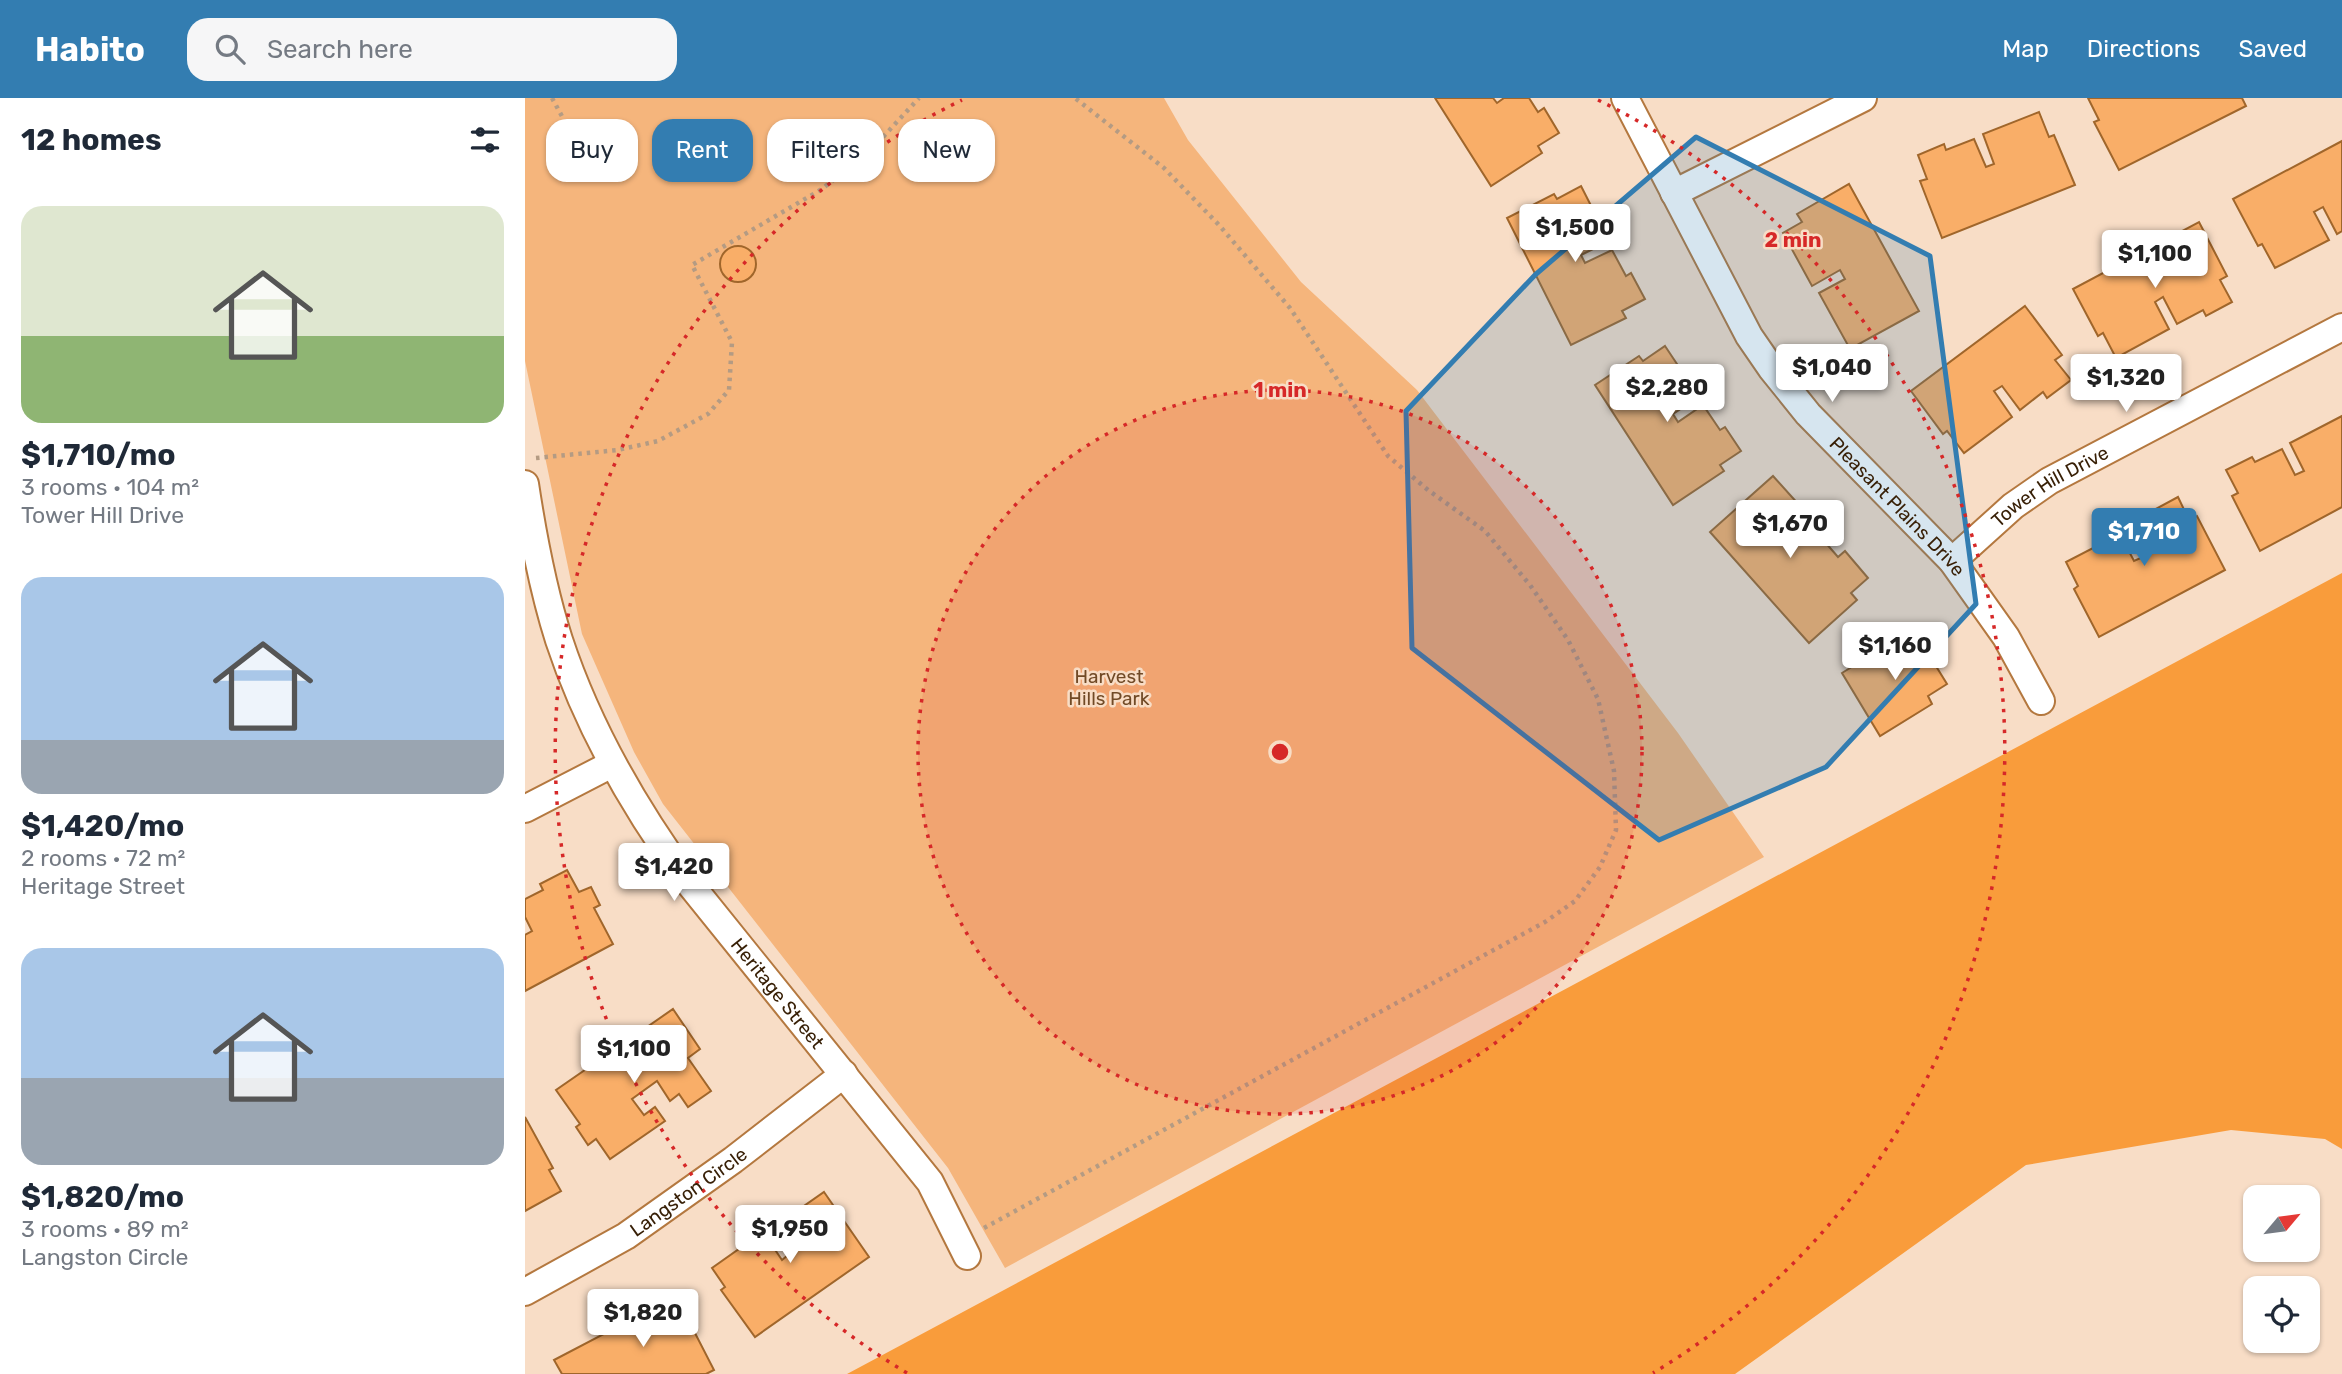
<!DOCTYPE html>
<meta charset="utf-8">
<style>
body{margin:0;font-family:Rubik,sans-serif;background:#f6f6f7;color:#1f2937;height:100vh;display:flex;flex-direction:column;font-size:26px;white-space:nowrap}
*{box-sizing:border-box;margin:0}
p{font-size:23px;color:#747a83}
.icon{flex:none;width:38px;height:38px;fill:none;stroke:currentColor;stroke-width:2;stroke-linecap:round;stroke-linejoin:round}
.map{position:relative;flex:1;overflow:hidden}
.side{display:flex;flex-direction:column;background:#fff;width:525px}
.side>*{flex:none}
.top-card{position:absolute;left:21px;top:21px;width:665px;height:63px;display:flex;gap:14px}
.needle{width:46px;rotate:61deg}
.tools{position:absolute;left:1718px;top:1087px;display:grid;gap:14px}
.tools a{display:grid;place-items:center;width:77px;height:77px;border-radius:14px;background:#fff;box-shadow:0 2px 5px #0004;font-size:35px}
.price{position:absolute;translate:-50% -60px;padding:0 16px;border-radius:7px;background:#fff;color:#222;font-size:23px;line-height:46px;filter:drop-shadow(0 2px 4px #0008)}
.price::after{content:'';position:absolute;left:50%;top:42px;width:21px;height:16px;margin-left:-10px;background:inherit;clip-path:polygon(0 0,100% 0,50% 100%)}
.price.on{background:#337db1;color:#fff}
ul{padding:0;list-style:none}
li{display:grid;align-content:center;gap:14px;height:371px;padding:0 21px}
li span{display:grid;place-items:center;height:217px;border-radius:21px;color:#555}
li>.icon{margin-inline-start:auto}
span .icon{width:126px;height:126px;fill:#fffc;stroke-width:1}
li b{font-size:30px}
h2{display:flex;justify-content:space-between;align-items:center;height:84px;padding:0 21px;font-size:30px}
.chip{padding:0 24px;border-radius:21px;background:#fff;box-shadow:0 2px 5px #0004;font-size:24px;line-height:63px}
.chip.on{background:#337db1;color:#fff}
header{display:flex;align-items:center;gap:42px;box-sizing:border-box;height:98px;padding:0 35px;background:#337db1;color:#fff}
header strong{font-size:33px}
nav{display:flex;gap:38px;margin-inline-start:auto;font-size:24px}
.search{width:490px;height:63px;background:#f6f6f7;display:flex;align-items:center;gap:18px;box-sizing:border-box;padding:0 24px;border-radius:21px;color:#747a83;font-size:26px}
main{display:flex;flex:1;min-height:0}
.map>svg:first-child{display:block}
</style>
<header>
<strong>Habito</strong>
<div class="search"><svg class="icon" aria-label="search" viewBox="0 0 24 24"><circle cx="10" cy="10" r="6"/><path d="M15 15l6 6"/></svg>Search here</div>
<nav><a>Map</a><a>Directions</a><a>Saved</a></nav>
</header>
<main>
<section class="side">
<h2>12 homes<svg class="icon" aria-label="filters" viewBox="0 0 24 24"><path d="M4 7h16M4 17h16"/><circle cx="9" cy="7" r="2"/><circle cx="15" cy="17" r="2"/></svg></h2>
<ul>
<li><span style="background:linear-gradient(#dfe7d0 60%,#8fb573 0)"><svg class="icon" aria-label="home" viewBox="0 0 24 24"><path d="M3 11l9-7 9 7M6 9v11h12V9"/></svg></span><div><b>$1,710/mo</b><p>3 rooms · 104 m²</p><p>Tower Hill Drive</p></div></li>
<li><span style="background:linear-gradient(#a9c7e8 75%,#9aa5b1 0)"><svg class="icon" aria-label="home" viewBox="0 0 24 24"><path d="M3 11l9-7 9 7M6 9v11h12V9"/></svg></span><div><b>$1,420/mo</b><p>2 rooms · 72 m²</p><p>Heritage Street</p></div></li>
<li><span style="background:linear-gradient(#a9c7e8 60%,#9aa5b1 0)"><svg class="icon" aria-label="home" viewBox="0 0 24 24"><path d="M3 11l9-7 9 7M6 9v11h12V9"/></svg></span><div><b>$1,820/mo</b><p>3 rooms · 89 m²</p><p>Langston Circle</p></div></li>
</ul>
</section>
<div class="map">
<svg width="1817" height="1276" viewBox="0 0 1817 1276">
<rect width="100%" height="100%" fill="#f8ddc6"/>
<path fill="#f5b57c" d="M0,0H639L663,42L776,184L892,292L1153,635L1239,759L480,1170L423,1070L138,706L109,654L57,536L0,263Z"/>
<path fill="#f99c3b" d="M1817,475V1051L1800,1041L1706,1032L1501,1067L1210,1276H322Z"/>
<g fill="#f9ae68" stroke="#a0662b" stroke-width="2">
<path d="M910,0H968L972,5L979,0H1004L1013,14L1019,10L1034,35L1013,48L1017,55L966,88Z"/>
<path d="M1563,0H1717L1721,8L1594,72L1569,24L1574,22Z"/>
<path d="M1514,14L1524,39L1529,37L1550,87L1417,140L1395,83L1402,81L1393,57L1419,46L1421,52L1449,41L1461,69L1469,66L1458,36Z"/>
<path d="M1817,43V133L1812,136L1798,109L1789,114L1804,142L1750,170L1737,146L1733,148L1708,101Z"/>
<path d="M1324,86L1394,213L1325,251L1294,195L1320,181L1315,172L1287,188L1258,135L1277,124L1272,116Z"/>
<path d="M1056,88L1084,143L1056,157L1060,165L1087,152L1101,178L1106,175L1120,201L1097,213L1101,220L1046,247L982,120L1029,96L1032,101Z"/>
<path d="M1674,124L1702,178L1695,182L1707,204L1681,218L1678,212L1652,226L1638,199L1630,204L1644,231L1591,260L1578,235L1573,238L1548,191Z"/>
<circle cx="213" cy="166" r="18"/>
<path d="M1500,208L1537,257L1530,262L1546,282L1522,300L1518,294L1495,312L1477,288L1469,293L1487,319L1439,355L1422,333L1418,336L1386,293Z"/>
<path d="M1140,248L1174,299L1148,316L1153,324L1178,307L1195,332L1200,329L1216,353L1195,367L1199,373L1148,407L1070,287L1114,258L1118,263Z"/>
<path d="M1817,318V409L1735,453L1707,398L1713,395L1701,372L1727,359L1730,364L1757,351L1770,377L1779,373L1765,345Z"/>
<path d="M1248,378L1275,408L1267,415L1289,440L1293,436L1313,459L1320,453L1343,480L1326,495L1332,502L1284,545L1185,434Z"/>
<path d="M1653,399L1664,422L1672,418L1700,472L1574,539L1549,491L1553,488L1541,464L1595,436L1609,463L1618,459L1604,433L1630,418L1627,413Z"/>
<path d="M1388,531L1422,586L1403,598L1407,606L1355,638L1317,575Z"/>
<path d="M42,772L54,794L66,789L75,807L69,810L88,846L0,893V837L7,833L0,819V801L18,792L15,786Z"/>
<path d="M148,911L175,951L163,960L186,993L163,1009L154,996L145,1003L132,983L107,1001L119,1017L130,1009L140,1023L85,1061L71,1041L63,1047L51,1029L55,1026L31,992Z"/>
<path d="M0,1019L28,1070L24,1072L36,1093L0,1113Z"/>
<path d="M299,1094L344,1159L230,1239L196,1192L200,1189L187,1170L238,1134L257,1162L263,1157L246,1131Z"/>
<path d="M153,1202L189,1272L181,1276H37L29,1262L90,1230L92,1234Z"/>
</g>
<g fill="none" stroke-linecap="round" stroke-linejoin="round">
<defs>
<g id="street">
<path id="s1" d="M1100,0L1224,238L1246,270L1283,316L1427,463L1481,539L1516,603"/>
<path d="M1149,95L1338,0"/>
<path id="s2" d="M0,386C8,439 18,492 34,542C63,630 110,711 164,785L405,1084L442,1158"/>
<path id="s3" d="M1427,463L1488,408L1524,383L1817,229"/>
<path d="M0,711L87,666"/>
<path id="s4" d="M0,1194L101,1138L208,1062L319,976"/>
</g>
</defs>
<use href="#street" stroke="#b4783f" stroke-width="30"/>
<g stroke="#b49b83" stroke-width="4.5" stroke-dasharray="3.5 5" stroke-linecap="butt">
<path d="M27,0L45,33"/>
<path d="M11,360L93,352L133,343L183,316L204,292L207,244L167,167L297,91L346,52L394,0"/>
<path d="M459,1130L1020,824L1050,803L1075,769L1091,732L1089,673L1073,601L1043,542L1005,487L960,433L903,392L863,358L765,210L694,127L639,70L550,0"/>
</g>
<use href="#street" stroke="#fff" stroke-width="26"/>
</g>
<path fill="#337db1" fill-opacity="0.2" stroke="#337db1" stroke-width="5" stroke-linejoin="round" d="M1171,39L1405,158L1451,506L1301,669L1134,742L887,550L881,313L1010,177Z"/>
<circle cx="755" cy="654" r="362" fill="#d62828" fill-opacity=".12"/>
<g fill="none" stroke="#d62828" stroke-width="3.5" stroke-dasharray="3.5 7">
<circle cx="755" cy="654" r="362"/>
<path d="M382 1275A725 725 0 0 1 437 2M1073 2A725 725 0 0 1 1128 1275"/>
</g>
<g text-anchor="middle" stroke-width="5" stroke-linejoin="round" paint-order="stroke">
<g font-size="19" fill="#382007" stroke="#f8ddc6">
<text dy="7" stroke="none"><textPath href="#s3" startOffset="124">Tower Hill Drive</textPath></text>
<text dy="7" stroke="none"><textPath href="#s1" startOffset="495">Pleasant Plains Drive</textPath></text>
<text dy="7" stroke="none"><textPath href="#s2" startOffset="578">Heritage Street</textPath></text>
<text dy="7" stroke="none"><textPath href="#s4" startOffset="192">Langston Circle</textPath></text>
</g>
<g font-size="19" fill="#714a26" stroke="#f8ddc6">
<text x="584" y="585">Harvest<tspan x="584" dy="22">Hills Park</tspan></text>
</g>
</g>
<circle cx="755" cy="654" r="10" fill="#d62828" stroke="#f8ddc6" stroke-width="3.5"/>
<g font-size="21" text-anchor="middle" font-weight="bold" fill="#d62828" stroke="#f8ddc6" stroke-width="5" stroke-linejoin="round" paint-order="stroke">
<text x="1268" y="149">2 min</text>
<text x="755" y="299">1 min</text>
</g>
</svg>
<div class="tools">
<a><svg class="needle" viewBox="-14 -14 28 28"><path d="M0-13l5 13h-10z" fill="#e53935"/><path d="M0 13l5-13h-10z" fill="#747a83"/></svg></a>
<a><svg class="icon" aria-label="locate" viewBox="0 0 24 24"><circle cx="12" cy="12" r="6"/><path d="M12 2v4M12 18v4M2 12h4M18 12h4"/></svg></a>
</div>
<b class="price" style="left:1050px;top:166px">$1,500</b>
<b class="price" style="left:1630px;top:192px">$1,100</b>
<b class="price" style="left:1307px;top:306px">$1,040</b>
<b class="price" style="left:1601px;top:316px">$1,320</b>
<b class="price" style="left:1142px;top:326px">$2,280</b>
<b class="price" style="left:1265px;top:462px">$1,670</b>
<b class="price on" style="left:1619px;top:470px">$1,710</b>
<b class="price" style="left:1370px;top:584px">$1,160</b>
<b class="price" style="left:149px;top:805px">$1,420</b>
<b class="price" style="left:109px;top:987px">$1,100</b>
<b class="price" style="left:265px;top:1167px">$1,950</b>
<b class="price" style="left:118px;top:1251px">$1,820</b>
<div class="top-card">
<a class="chip">Buy</a>
<a class="chip on">Rent</a>
<a class="chip">Filters</a>
<a class="chip">New</a>
</div>
</div>
</main>
